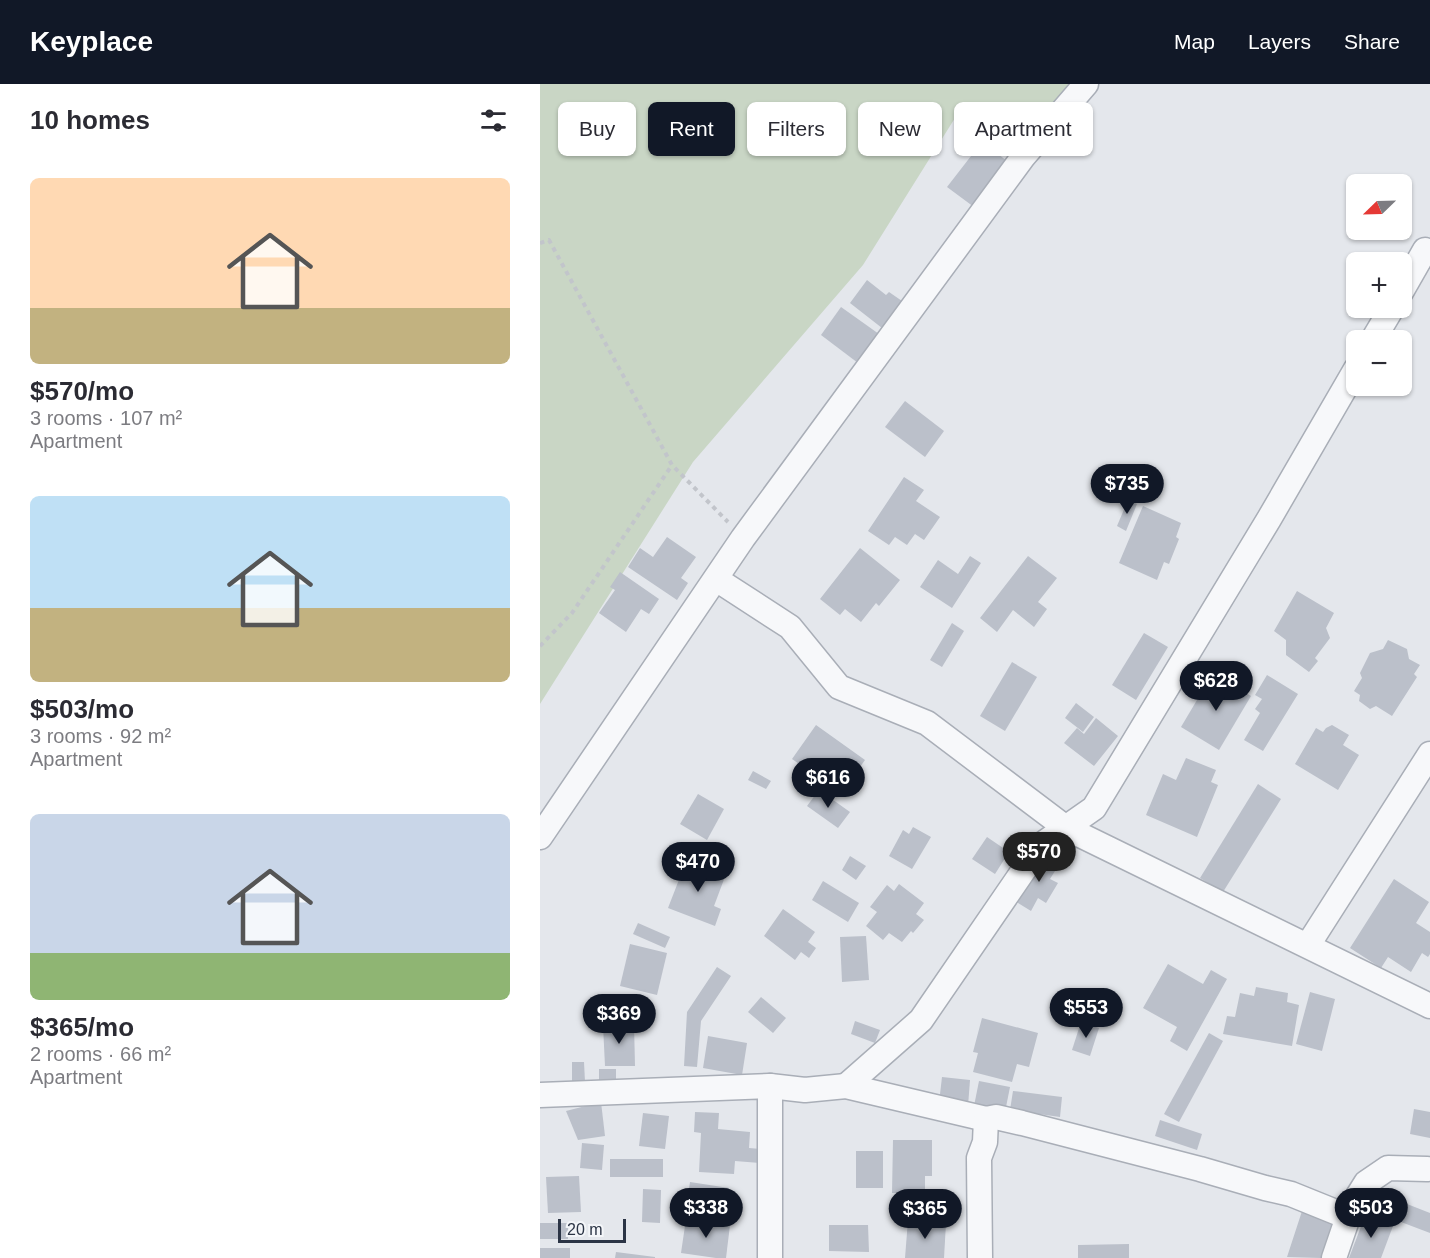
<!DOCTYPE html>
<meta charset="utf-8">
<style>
body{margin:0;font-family:Arial,sans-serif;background:#f2f2f3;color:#2b2b33;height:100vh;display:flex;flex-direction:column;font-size:22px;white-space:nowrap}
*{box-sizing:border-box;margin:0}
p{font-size:20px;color:#7c7c81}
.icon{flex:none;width:33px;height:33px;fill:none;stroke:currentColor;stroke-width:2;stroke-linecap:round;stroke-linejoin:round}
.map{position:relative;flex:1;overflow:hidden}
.panel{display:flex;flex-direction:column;background:#fff;width:540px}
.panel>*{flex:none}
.banner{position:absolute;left:18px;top:18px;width:570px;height:54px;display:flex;gap:12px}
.needle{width:39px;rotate:247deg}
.tools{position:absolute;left:806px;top:90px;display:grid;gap:12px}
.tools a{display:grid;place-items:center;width:66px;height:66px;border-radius:9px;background:#fff;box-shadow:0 2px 4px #0004;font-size:30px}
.scale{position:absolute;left:18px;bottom:15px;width:68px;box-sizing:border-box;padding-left:6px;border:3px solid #2b3445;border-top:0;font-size:16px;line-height:21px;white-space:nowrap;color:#2b3445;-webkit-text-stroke:4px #f4f6f9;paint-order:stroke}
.price{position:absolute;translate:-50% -51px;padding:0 14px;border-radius:21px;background:#111827;color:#fff;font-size:20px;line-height:39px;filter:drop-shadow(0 2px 3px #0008)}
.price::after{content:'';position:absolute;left:50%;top:36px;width:18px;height:14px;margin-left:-9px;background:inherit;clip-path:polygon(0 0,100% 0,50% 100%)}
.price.current{background:#222;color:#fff}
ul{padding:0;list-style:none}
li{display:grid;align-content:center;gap:12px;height:318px;padding:0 30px}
li span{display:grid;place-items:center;height:186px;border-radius:9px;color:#555}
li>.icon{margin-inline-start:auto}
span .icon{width:108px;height:108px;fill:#fffc;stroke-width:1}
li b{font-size:26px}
h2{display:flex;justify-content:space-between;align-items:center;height:72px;padding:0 30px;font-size:26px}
.tag{padding:0 21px;border-radius:9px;background:#fff;box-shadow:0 2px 4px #0004;font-size:21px;line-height:54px}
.tag.current{background:#111827;color:#fff}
header{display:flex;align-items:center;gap:36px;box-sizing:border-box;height:84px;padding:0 30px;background:#111827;color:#fff}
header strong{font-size:28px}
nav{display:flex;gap:33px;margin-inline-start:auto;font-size:21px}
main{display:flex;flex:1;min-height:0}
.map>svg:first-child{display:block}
</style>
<header>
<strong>Keyplace</strong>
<nav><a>Map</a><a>Layers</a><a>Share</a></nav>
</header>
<main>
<section class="panel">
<h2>10 homes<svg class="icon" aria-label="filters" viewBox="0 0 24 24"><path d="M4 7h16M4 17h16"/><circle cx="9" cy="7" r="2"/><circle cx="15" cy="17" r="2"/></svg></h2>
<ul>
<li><span style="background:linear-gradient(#ffd9b3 70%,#c2b280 0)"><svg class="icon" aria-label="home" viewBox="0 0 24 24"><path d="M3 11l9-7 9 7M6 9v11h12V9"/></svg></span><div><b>$570/mo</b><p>3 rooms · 107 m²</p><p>Apartment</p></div></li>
<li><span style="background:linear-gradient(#bfe0f5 60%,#c2b280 0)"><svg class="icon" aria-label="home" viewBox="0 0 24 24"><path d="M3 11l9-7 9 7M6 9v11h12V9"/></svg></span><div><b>$503/mo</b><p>3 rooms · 92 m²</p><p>Apartment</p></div></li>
<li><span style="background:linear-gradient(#c9d6e8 75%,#8fb573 0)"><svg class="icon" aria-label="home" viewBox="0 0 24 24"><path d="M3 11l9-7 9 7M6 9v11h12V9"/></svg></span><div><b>$365/mo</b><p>2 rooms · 66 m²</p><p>Apartment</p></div></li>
</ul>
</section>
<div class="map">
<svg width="890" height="1174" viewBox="0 0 890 1174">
<rect width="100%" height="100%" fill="#e4e7ec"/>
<path fill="#c9d6c5" d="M0,0H554L492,75L420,26L323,181L153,378L0,620Z"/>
<g fill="#bbc0ca">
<path d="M438,63L448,71L452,65L468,78L434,123L407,103Z"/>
<path d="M327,196L346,211L349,208L362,217L342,244L310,219Z"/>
<path d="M301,223L339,250L318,279L281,251Z"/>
<path d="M365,317L404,347L385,373L345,343Z"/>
<path d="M364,393L384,406L376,417L400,433L384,456L375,450L367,461L355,453L349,461L328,447Z"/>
<path d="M588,416L597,420L586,447L577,442Z"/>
<path d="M603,422L641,439L636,453L639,455L629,480L624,478L617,496L579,479Z"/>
<path d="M127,453L156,473L141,494L148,499L137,516L88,483L100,464L113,473Z"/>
<path d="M320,464L360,496L339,522L336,519L321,538L305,525L300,531L280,515Z"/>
<path d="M430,472L441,479L412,524L380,503L398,476L418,490Z"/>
<path d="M488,472L517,494L498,518L507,525L494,543L473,526L457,548L440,534Z"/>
<path d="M80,488L119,515L109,530L101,525L86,548L59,529L75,506L70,503Z"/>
<path d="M757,507L794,529L786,544L790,554L775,574L778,577L769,588L746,571V556L734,547Z"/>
<path d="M412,539L424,547L402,583L390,576Z"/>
<path d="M604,549L628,563L596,616L572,601Z"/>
<path d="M848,556L867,565L869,575L880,581L874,590L877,593L852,632L836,622L830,625L819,617L820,611L814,607L822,594L820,589L830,569L843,565Z"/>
<path d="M472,578L497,593L465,647L440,632Z"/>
<path d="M673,589L711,612L679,666L641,643Z"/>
<path d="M727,591L758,610L723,667L704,656L720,629L715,625L722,615L715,611Z"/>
<path d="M536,619L554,633L543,648L525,634Z"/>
<path d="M556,634L578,652L554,682L524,659L537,644L544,650Z"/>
<path d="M276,641L325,676L302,708L282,693L275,703L260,691L265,684L252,675Z"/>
<path d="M792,641L809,651L803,661L819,671L798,706L755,680L776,644L783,648L786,644Z"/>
<path d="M646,674L676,686L671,698L678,701L657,753L606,731L623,690L636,696Z"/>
<path d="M213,687L231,697L226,705L208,696Z"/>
<path d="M718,700L741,715L683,808L660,794Z"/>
<path d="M279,706L310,728L298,744L267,722Z"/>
<path d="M158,710L184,725L167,756L140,740Z"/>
<path d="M373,743L391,753L372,785L349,772L363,746L369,750Z"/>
<path d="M447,753L469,768L455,790L432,775Z"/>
<path d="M504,769L520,779L510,795L518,799L506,819L498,814L491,827L475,817Z"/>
<path d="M310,772L326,782L316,796L302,786Z"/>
<path d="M147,775L186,790L174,822L181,825L175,842L128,824Z"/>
<path d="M854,795L889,818L876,839L890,848V870L888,873L882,869L871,888L848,873L841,884L810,864Z"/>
<path d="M283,797L319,819L308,838L272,816Z"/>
<path d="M359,800L384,819L376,830L384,836L373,849L371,847L362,858L349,849L343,856L326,842L337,828L330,823L347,801L354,807Z"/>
<path d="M243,825L275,848L268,858L276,864L269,874L261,868L255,876L224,852Z"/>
<path d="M98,839L130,853L125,864L93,850Z"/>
<path d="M326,852L329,896L302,898L300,853Z"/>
<path d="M90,860L127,869L117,911L80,902Z"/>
<path d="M628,880L663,900L671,886L687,895L647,967L630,957L637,943L603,924Z"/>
<path d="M177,883L191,892L161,937L157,983L144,982L147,928Z"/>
<path d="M716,903L748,909L747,918L759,921L752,962L683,950L687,932L695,933L700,909L714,912Z"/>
<path d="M770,908L795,915L782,967L756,960Z"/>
<path d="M221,913L246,934L233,949L208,928Z"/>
<path d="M442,934L498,949L489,983L477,980L472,998L433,988L438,969L433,968Z"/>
<path d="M315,937L340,946L335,959L311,950Z"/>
<path d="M541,938L559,944L550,972L532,966Z"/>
<path d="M94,940L95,982H65L63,941Z"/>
<path d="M669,949L683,957L639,1038L624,1030Z"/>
<path d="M168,952L207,959L202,991L163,984Z"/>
<path d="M32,978H44L45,998L32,999Z"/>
<rect x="59" y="985" width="17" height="14"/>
<path d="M402,993L430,996L428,1022L399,1019Z"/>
<path d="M439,997L470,1003L465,1028L434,1022Z"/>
<path d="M473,1007L522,1013L520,1033L470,1026Z"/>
<path d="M61,1018L65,1052L38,1056L26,1027Z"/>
<path d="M874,1025L890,1028V1054L870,1050Z"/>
<path d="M155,1028L179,1029L178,1045L210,1048L209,1064L221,1065L220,1079L195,1077L194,1090L159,1088L161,1049L154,1048Z"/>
<path d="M103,1029L129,1032L125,1065L99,1062Z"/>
<path d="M620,1036L662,1050L657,1066L615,1052Z"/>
<path d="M353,1056H392V1092H385V1110L352,1109Z"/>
<path d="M42,1059L64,1061L62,1086L40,1084Z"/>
<rect x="316" y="1067" width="27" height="37"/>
<rect x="70" y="1075" width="53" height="18"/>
<path d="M39,1092L41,1128L8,1129L6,1093Z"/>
<path d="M150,1098L189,1104L186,1129L146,1124Z"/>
<path d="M103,1105L121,1106L120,1139L102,1138Z"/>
<path d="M867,1120L890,1129V1149L861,1138Z"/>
<path d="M763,1124L801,1137L795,1156L787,1154L781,1174L747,1173Z"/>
<path d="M825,1132L853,1142L841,1174H809Z"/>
<path d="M146,1135L190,1141L186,1174H176L141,1169Z"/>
<path d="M368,1136L406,1139L404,1174H365Z"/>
<rect x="0" y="1139" width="28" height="16"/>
<path d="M289,1141H328L329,1168L289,1167Z"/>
<path d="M589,1160V1174H538V1161Z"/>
<rect x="0" y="1164" width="30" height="10"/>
<path d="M76,1168L115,1173V1174H75Z"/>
</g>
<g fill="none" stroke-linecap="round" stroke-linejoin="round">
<defs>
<g id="minor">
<path d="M861,208L885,166"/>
<path d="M833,256L852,224"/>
<path d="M176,495L250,543L299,603L387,639L526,744L890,922"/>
<path d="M0,753L203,454L483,73L546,0"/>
<path d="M768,861L890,670"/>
<path d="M230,1002L265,1006L306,1002L446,1035"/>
<path d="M306,1002L381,936L501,761L554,724L729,435L816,285"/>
<path d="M0,1011L230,1002V1174"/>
<path d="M440,1174L439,1074L445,1058L446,1035L456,1033L482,1039L660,1085L725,1104L751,1110L808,1133"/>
<path d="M794,1174L808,1133L816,1115L826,1099L848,1084L887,1085"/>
</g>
</defs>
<use href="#minor" stroke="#a9aeb7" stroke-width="27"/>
<g stroke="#c2c5cb" stroke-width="4" stroke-dasharray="4.5 4.5" stroke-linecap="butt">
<path d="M0,159L9,156L132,381L188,438"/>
<path d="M0,562L32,529L132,381"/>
</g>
<use href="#minor" stroke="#f7f8fa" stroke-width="24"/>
</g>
</svg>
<div class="tools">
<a><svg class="needle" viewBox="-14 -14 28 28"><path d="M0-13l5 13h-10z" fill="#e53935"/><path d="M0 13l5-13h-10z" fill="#7c7c81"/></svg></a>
<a>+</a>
<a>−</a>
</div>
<div class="scale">20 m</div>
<b class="price" style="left:587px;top:431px">$735</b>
<b class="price" style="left:676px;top:628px">$628</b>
<b class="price" style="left:288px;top:725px">$616</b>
<b class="price current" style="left:499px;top:799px">$570</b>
<b class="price" style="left:158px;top:809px">$470</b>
<b class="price" style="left:546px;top:955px">$553</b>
<b class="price" style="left:79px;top:961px">$369</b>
<b class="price" style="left:166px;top:1155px">$338</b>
<b class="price" style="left:831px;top:1155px">$503</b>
<b class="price" style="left:385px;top:1156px">$365</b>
<div class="banner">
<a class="tag">Buy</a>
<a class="tag current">Rent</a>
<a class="tag">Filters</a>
<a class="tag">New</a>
<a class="tag">Apartment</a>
</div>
</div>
</main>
